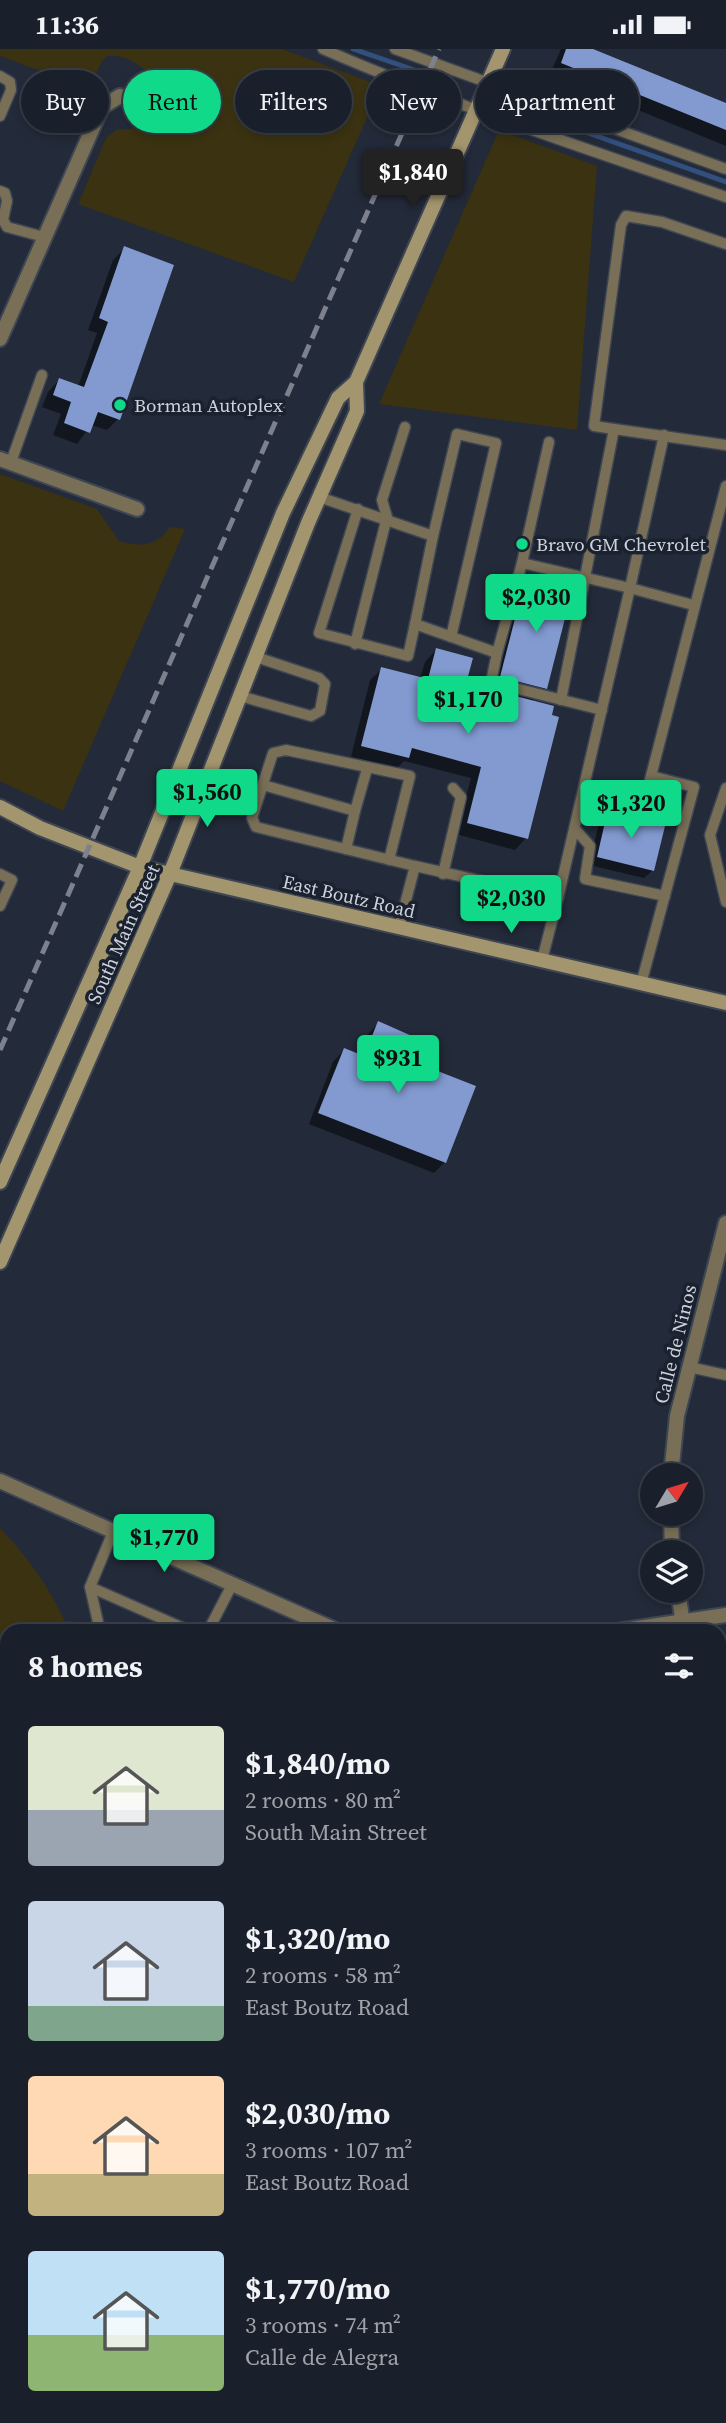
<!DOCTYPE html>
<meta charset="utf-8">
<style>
body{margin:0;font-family:"Source Serif 4",serif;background:#232833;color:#f1f3f6;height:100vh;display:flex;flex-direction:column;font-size:26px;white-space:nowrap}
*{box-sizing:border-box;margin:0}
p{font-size:23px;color:#9fa3a9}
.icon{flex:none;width:38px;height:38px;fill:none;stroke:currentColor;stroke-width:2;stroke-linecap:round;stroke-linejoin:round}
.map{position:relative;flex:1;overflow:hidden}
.drawer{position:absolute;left:0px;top:1575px;width:726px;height:800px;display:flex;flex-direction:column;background:#1a202b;border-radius:21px 21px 0 0;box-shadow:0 4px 10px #0003,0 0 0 2px #383e47}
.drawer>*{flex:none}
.top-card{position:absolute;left:21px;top:21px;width:684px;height:63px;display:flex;gap:14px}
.needle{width:46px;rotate:52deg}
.fabs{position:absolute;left:640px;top:1414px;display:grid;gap:14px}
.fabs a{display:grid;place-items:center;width:63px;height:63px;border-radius:50%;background:#1a202b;box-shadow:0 4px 10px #0003,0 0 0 2px #383e47;font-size:35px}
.price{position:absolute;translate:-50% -60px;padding:0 16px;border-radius:7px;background:#11d98a;color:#111;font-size:23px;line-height:46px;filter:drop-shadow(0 2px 4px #0008)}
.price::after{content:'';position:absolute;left:50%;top:42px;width:21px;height:16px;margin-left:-10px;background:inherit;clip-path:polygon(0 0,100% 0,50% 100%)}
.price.active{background:#222;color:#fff}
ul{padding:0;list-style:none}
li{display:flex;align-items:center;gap:21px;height:175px;padding:0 28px}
li span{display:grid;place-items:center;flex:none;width:196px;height:140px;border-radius:7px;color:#555}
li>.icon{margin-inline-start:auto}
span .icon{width:84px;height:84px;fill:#fffc;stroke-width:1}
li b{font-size:30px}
h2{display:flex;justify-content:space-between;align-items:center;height:84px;padding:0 28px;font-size:30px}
.pill{padding:0 24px;border-radius:32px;background:#1a202b;box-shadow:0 4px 10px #0003,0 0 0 2px #383e47;font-size:24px;line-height:63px}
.pill.active{background:#11d98a;color:#111}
.status{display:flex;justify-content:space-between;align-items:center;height:49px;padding:0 35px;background:#1a202b;direction:ltr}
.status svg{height:19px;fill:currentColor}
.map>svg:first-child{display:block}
</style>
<div class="status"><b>11:36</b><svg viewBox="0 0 49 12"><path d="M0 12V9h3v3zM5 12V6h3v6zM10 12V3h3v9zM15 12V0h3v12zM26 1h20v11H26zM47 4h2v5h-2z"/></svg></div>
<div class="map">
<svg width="726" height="2374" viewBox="0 0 726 2374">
<rect width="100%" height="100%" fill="#232a39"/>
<path fill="#335a49" d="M32,2368H134L135,2374H29Z"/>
<g fill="#3a3211">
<path d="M0,0H282L381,37L294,233L78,155L106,89L116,81L146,78L162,59L164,44C154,25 130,4 107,7L102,12L89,40L0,7Z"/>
<path d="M499,81L597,117L577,381L379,355Z"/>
<path d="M0,425L97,460L119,492C141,498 156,498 170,478L185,480L63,762L0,732Z"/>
<path d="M0,1479C28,1508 48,1537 65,1572H74L76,1582H7V2093L0,2091Z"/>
</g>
<path fill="#31507e" d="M719,2344L726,2348V2374H612L602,2368H719Z"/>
<g fill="#0007">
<path d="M561,0H589L726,56V97L550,25Z"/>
<path d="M125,199L118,370L107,381L91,376L77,395L53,386L61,365L42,358L48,343L59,331L78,338L97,284L88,281L113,211Z"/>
<path d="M526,532L546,639L531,653L526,789L515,801L456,785L471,729L404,712L396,720L351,708L370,631L382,620L420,630L425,613L436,601L465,632L488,642L514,544Z"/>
<path d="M609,762L653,821L644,829L589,816L600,770Z"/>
<path d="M379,974L410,1013L445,1113L434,1124L309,1075L333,1013L344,1001L359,1007L368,985Z"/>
<path d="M721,2060L726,2063V2109L723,2113L726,2123L719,2132Z"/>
<path d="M4,2308L7,2309V2368H13L10,2374H0V2313Z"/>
<path d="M242,2368H294V2373L256,2374V2369Z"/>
<path d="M365,2368H417V2374H364Z"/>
</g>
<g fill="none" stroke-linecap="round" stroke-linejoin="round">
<g stroke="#31507e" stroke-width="5">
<path d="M353,0L455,35"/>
<path d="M512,57L726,133"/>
<path d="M160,2368L161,2374"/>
</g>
</g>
<g fill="#829ad0">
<path d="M566,0H593L726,54V81L561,14Z"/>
<path d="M124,197L174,216L120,371L98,363L90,384L64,374L71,353L53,346L59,329L84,338L108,273L99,269Z"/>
<path d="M525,530L572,542L547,640L500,628Z"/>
<path d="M436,599L473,609L467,631L489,640L554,657L552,666L559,668L528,790L467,774L481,718L412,699L409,709L361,697L381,618L428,630Z"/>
<path d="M608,760L666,773L654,822L597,808Z"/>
<path d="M378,972L421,991L412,1012L476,1037L446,1114L318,1064L344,999L364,1007Z"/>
</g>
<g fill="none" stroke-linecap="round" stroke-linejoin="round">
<defs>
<g id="service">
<path d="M323,0C454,57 591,101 726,148"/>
<path d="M395,0L726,120"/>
<path d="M0,27L10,33L11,41L0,67"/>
<path d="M0,142L5,144L7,152L3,171L7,178L44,188"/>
<path d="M614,380L726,396"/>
<path d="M664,386L630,539L693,556"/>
<path d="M11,413L42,326"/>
<path d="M319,448L433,487L415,575L497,604L522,514L630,539L558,849"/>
<path d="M358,460L319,584L408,607L415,575"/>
<path d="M433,487L457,385L496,394L451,588"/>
<path d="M522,514L549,393"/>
<path d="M355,595L387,468L382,451L405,378"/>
<path d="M497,604L491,633L602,661"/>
<path d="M240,647L311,667L320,662L325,635L319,629L256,608"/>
<path d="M561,651L614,380L594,377L621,176L626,167L662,173L726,195"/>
<path d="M263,736L355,762L346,800"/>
<path d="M726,739L710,786L726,853"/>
<path d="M584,744L643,755L651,727"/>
<path d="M355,762L367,720"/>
<path d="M576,781L590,797L585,830L665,847"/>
<path d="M389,811L410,727L286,701L273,704L252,769L256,778L415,817L399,878"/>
<path d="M415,817L558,849L542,911"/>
<path d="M0,825L12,831L0,857"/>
<path d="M443,825L461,748L453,739"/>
<path d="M641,935L694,738L651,727L726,437"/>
<path d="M689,1318L726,1326"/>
<path d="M113,1483L90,1538L190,1582"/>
<path d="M90,1538L100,1582"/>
<path d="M208,1582L232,1536"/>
<path d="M719,1751H726"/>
</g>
<g id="minor">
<path d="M0,290L102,58L120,47"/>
<path d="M0,410L137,460"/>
<path d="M671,1426L677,1367L726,1174"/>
<path d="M0,1432L338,1582"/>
<path d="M671,1465L672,1503"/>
<path d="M678,1542L684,1582"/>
<path d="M617,1582L726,1566"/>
<path d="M0,2106L7,2108"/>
<path d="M0,2202L7,2185"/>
<path d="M490,2368L501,2374"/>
<path d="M333,2374V2368"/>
</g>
<g id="secondary">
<path d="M0,758L40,779L140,818L726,954"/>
<path d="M0,1133L140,818L283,464L338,349L356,333L503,0"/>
<path d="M0,1213L170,825L308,474L357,362L356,333"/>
</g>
</defs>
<use href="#service" stroke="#3e4553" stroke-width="13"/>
<use href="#minor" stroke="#3e4553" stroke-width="18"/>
<use href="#secondary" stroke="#3e4553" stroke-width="18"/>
<use href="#service" stroke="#786f56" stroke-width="10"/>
<use href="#minor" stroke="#786f56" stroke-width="14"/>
<use href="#secondary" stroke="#a3956d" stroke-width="14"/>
<path stroke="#7c818d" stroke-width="5" stroke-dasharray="14 7" stroke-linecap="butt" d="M0,1001L439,0"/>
</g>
<g fill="#11d98a" stroke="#1a212f" stroke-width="2.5">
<circle cx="120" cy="356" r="7"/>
<circle cx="522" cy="495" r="7"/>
</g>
<g text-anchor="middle" stroke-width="7" stroke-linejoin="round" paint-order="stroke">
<g font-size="19" fill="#ced2dc" stroke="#1a212f" text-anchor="start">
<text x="134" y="363">Borman Autoplex</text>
<text x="536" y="502">Bravo GM Chevrolet</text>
</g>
<g font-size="19" fill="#ced2dc" stroke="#1a212f">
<text transform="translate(349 847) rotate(13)" y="7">East Boutz Road</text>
<text transform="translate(123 885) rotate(-66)" y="7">South Main Street</text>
<text transform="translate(675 1295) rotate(-76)" y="7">Calle de Ninos</text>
</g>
</g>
</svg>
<div class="fabs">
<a><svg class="needle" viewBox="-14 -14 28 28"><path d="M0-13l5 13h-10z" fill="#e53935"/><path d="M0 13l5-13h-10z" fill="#9fa3a9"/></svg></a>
<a><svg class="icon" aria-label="layers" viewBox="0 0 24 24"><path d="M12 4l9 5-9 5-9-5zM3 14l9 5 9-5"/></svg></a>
</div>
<b class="price active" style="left:413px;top:160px">$1,840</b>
<b class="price" style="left:536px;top:585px">$2,030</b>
<b class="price" style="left:468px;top:687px">$1,170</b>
<b class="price" style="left:207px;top:780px">$1,560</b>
<b class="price" style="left:631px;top:791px">$1,320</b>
<b class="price" style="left:511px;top:886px">$2,030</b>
<b class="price" style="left:398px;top:1046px">$931</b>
<b class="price" style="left:164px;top:1525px">$1,770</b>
<div class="top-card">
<a class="pill">Buy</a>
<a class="pill active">Rent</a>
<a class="pill">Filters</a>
<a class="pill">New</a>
<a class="pill">Apartment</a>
</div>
<section class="drawer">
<h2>8 homes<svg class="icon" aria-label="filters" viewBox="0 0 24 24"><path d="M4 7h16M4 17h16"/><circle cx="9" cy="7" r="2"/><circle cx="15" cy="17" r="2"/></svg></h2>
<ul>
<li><span style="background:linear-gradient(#dfe7d0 60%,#9aa5b1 0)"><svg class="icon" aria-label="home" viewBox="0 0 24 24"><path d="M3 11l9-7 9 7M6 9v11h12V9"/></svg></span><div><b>$1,840/mo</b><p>2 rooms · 80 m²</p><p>South Main Street</p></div></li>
<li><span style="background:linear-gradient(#c9d6e8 75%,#7fa58c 0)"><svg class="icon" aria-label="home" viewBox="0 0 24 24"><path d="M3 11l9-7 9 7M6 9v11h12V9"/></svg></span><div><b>$1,320/mo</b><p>2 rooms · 58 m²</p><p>East Boutz Road</p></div></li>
<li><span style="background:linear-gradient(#ffd9b3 70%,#c2b280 0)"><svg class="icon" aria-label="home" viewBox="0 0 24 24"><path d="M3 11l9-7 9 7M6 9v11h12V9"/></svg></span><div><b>$2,030/mo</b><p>3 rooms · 107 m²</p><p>East Boutz Road</p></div></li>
<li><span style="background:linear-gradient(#bfe0f5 60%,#8fb573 0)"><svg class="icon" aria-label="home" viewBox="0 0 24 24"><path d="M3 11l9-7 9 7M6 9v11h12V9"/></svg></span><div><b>$1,770/mo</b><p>3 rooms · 74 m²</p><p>Calle de Alegra</p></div></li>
</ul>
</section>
</div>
